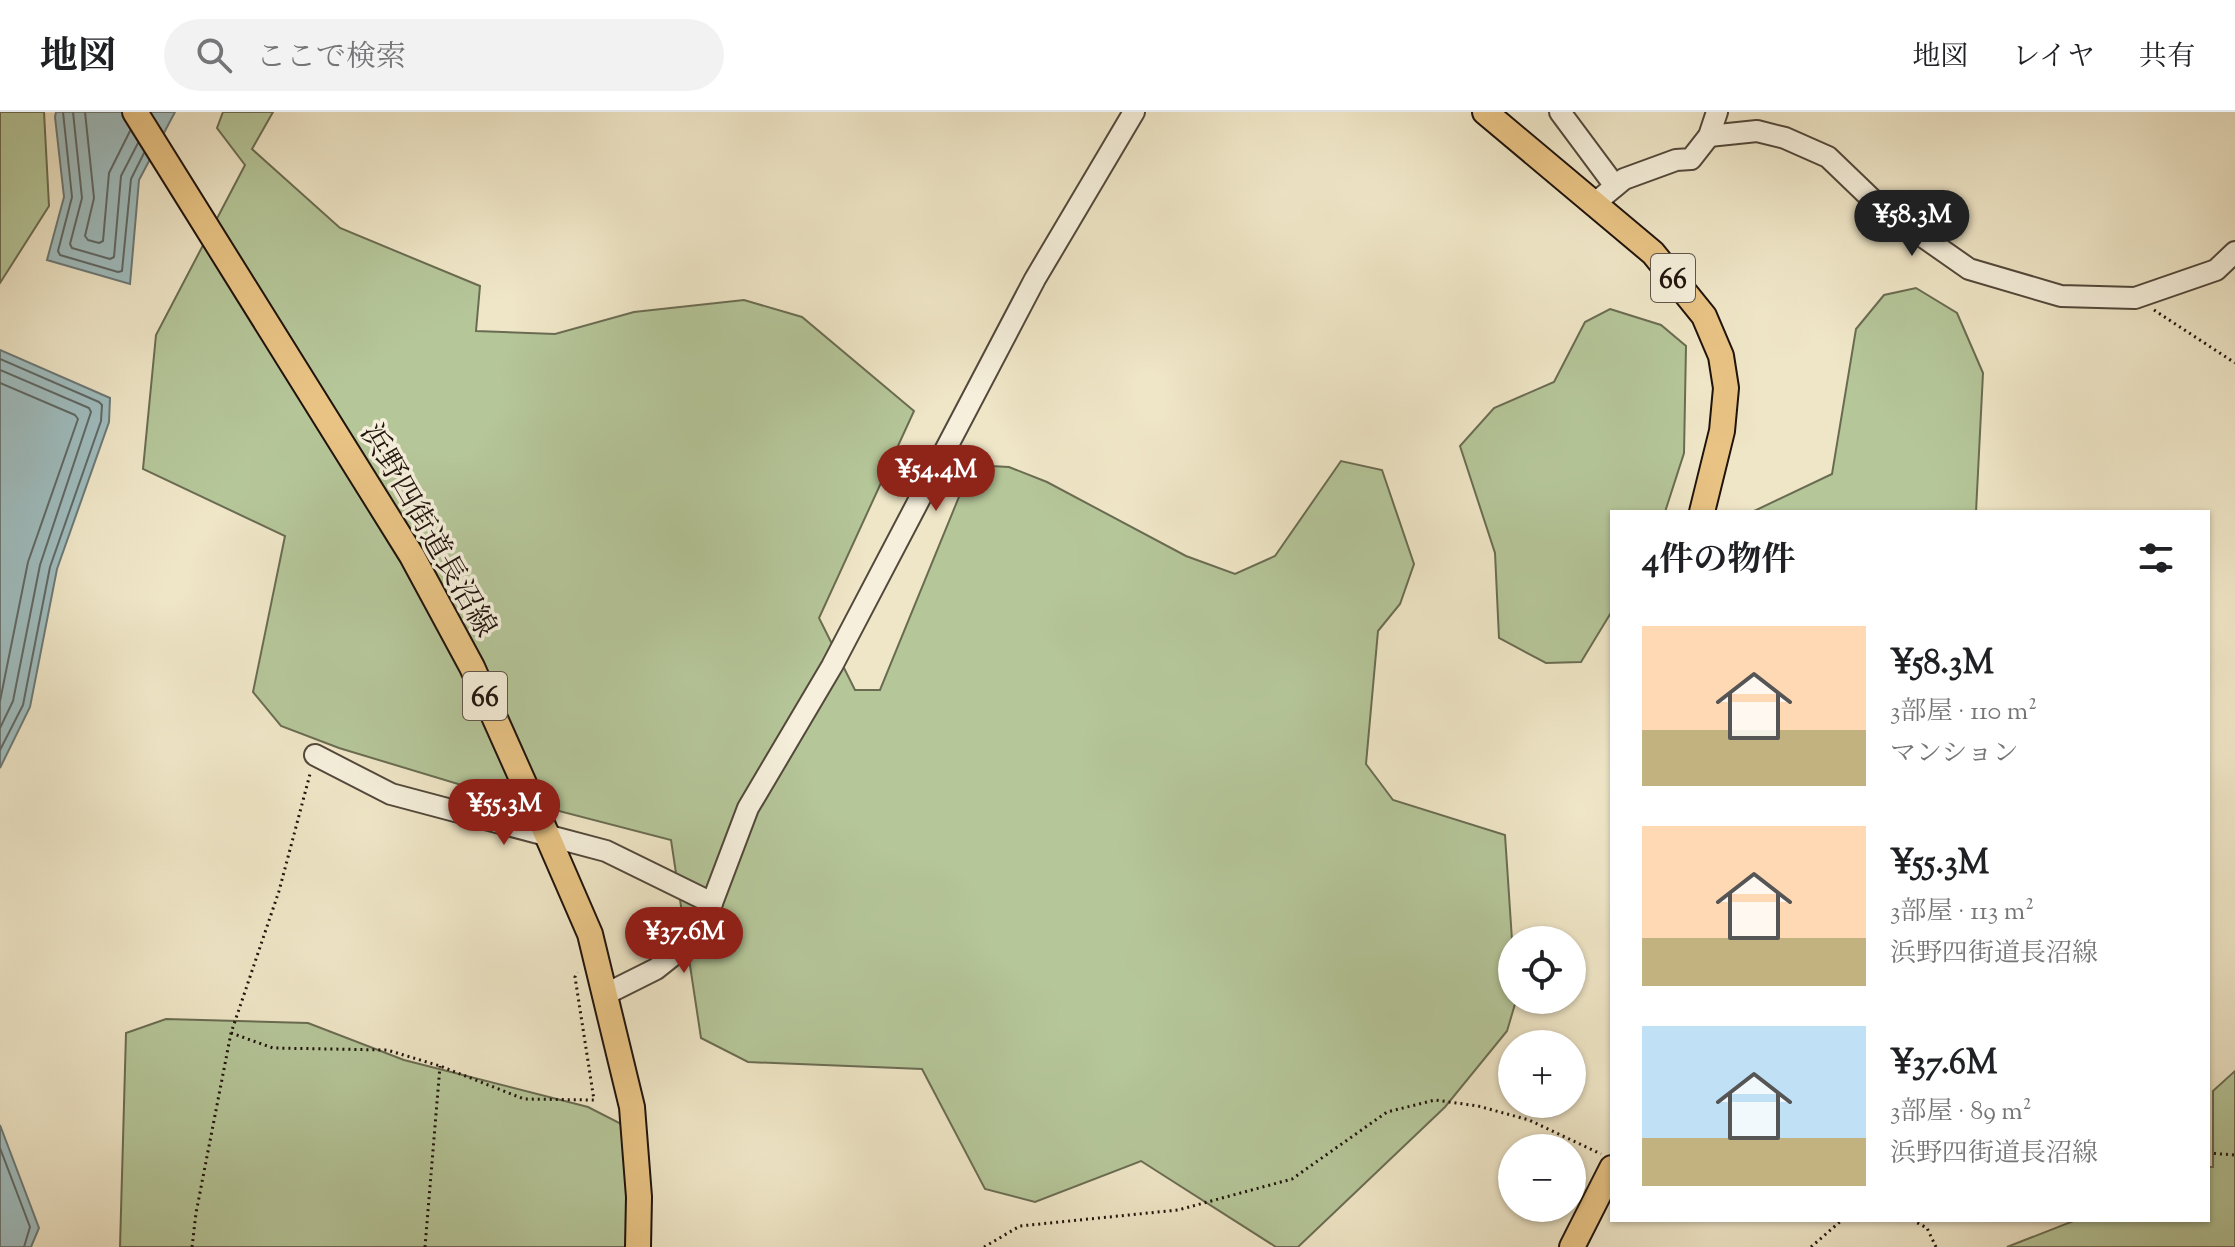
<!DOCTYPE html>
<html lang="ja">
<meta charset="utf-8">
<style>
body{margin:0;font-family:"Sorts Mill Goudy","Noto Serif JP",serif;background:#f2f2f2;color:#202124;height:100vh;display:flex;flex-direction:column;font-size:30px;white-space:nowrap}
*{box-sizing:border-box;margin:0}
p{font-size:26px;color:#757577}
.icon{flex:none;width:44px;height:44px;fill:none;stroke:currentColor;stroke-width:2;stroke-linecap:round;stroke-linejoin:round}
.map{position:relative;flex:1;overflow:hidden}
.side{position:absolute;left:1610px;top:398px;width:600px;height:712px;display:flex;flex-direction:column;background:#fff;border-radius:0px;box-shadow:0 2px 6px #0004}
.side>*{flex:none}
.controls{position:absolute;left:1498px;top:814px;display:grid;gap:16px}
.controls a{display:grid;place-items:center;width:88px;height:88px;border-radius:50%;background:#fff;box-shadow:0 2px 6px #0004;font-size:40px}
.price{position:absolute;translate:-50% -68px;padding:0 18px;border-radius:28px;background:#8f2418;color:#fff;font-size:26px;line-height:52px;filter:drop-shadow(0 2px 4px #0008)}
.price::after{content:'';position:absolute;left:50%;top:48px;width:24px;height:18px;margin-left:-12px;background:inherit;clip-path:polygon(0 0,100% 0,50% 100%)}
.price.on{background:#222;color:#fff}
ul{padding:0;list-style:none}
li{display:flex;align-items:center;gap:24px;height:200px;padding:0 32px}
li span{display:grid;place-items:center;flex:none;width:224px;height:160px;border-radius:0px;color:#555}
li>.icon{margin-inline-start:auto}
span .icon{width:96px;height:96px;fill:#fffc;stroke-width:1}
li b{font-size:34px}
h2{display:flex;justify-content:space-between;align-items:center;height:96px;padding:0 32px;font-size:34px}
header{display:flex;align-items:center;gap:48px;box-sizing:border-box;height:112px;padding:0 40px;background:#fff;border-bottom:2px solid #e0e0e0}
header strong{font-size:38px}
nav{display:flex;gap:44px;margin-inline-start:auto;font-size:28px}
.search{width:560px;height:72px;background:#f2f2f2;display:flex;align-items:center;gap:20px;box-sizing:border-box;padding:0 28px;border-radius:44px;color:#757577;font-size:30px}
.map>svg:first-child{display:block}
</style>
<header>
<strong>地図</strong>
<div class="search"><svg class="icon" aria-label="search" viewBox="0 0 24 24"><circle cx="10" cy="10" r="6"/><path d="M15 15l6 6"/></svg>ここで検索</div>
<nav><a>地図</a><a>レイヤ</a><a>共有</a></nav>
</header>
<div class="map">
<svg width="2235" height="1135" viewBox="0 0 2235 1135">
<rect width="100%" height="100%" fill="#efe6c7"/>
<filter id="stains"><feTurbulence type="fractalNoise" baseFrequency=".0025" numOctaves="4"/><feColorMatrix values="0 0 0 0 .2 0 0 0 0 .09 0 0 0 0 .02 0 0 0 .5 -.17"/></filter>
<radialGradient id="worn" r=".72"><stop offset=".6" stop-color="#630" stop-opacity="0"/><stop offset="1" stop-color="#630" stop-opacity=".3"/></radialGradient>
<g fill="#b5c699" stroke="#6a6c52" stroke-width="2">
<path d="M0,0H44L49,94L0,171Z"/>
<path d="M223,0H273L252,37L340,116L480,174L476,219L555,222L634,200L744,188L802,205L914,299L819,506L855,578H880L972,353L1009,355L1047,370L1186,444L1235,462L1275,444L1341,349L1382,358L1414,452L1400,492L1378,519L1366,652L1393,688L1505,723L1512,828V888H1515V892L1507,919L1445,995L1298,1135H1276L1141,1049L1035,1090L985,1077L922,957L748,950L701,926L671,728L478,678L339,636L281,614L253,580L285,424L143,357L156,223L245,53L217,16Z"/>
<path d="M1916,176L1957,201L1983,261L1976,400H1752L1832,362L1856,217L1884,183Z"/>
<path d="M1610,197L1661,213L1686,234L1684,341L1665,400H1612V499L1581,550L1546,551L1499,526L1495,441L1460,334L1494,296L1554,270L1585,210Z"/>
<path d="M166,907L308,911L404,948L588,995L641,1022L640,1135H120L126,921Z"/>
<path d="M2235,959V1135H2007L2076,1108H2208V1055H2213V979Z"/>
</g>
<g fill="#9fbdbf" stroke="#6c7977" stroke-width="2">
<path d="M56,0H175L139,68L130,172L47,148L64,85L55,5Z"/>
<path d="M0,238L110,286L109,310L57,457L30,595L0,656Z"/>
<path d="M0,1013L39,1116L31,1135H0Z"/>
</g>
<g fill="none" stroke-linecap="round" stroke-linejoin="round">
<g stroke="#5f6866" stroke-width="2">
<path d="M63,0L72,85L58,139L60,143L118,160L122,159L131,67L144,41"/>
<path d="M73,0L82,86L70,132L72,136L110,147L114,145L121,64L138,31"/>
<path d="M85,0L94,86L85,124L88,128L99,131L103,129L109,61L130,19"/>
<path d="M0,247L99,290L102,293L101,309L50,455L23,593L0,638"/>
<path d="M0,258L89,296L91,300L40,453L13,589L0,616"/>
<path d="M0,271L75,303L78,307L28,450L0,589"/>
<path d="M0,1036L30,1115L24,1135"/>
</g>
<defs>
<g id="minor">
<path d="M1560,0L1615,74"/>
<path d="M1709,24L1757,19L1785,26L1828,45L1879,94L1969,157L2061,184L2135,186L2216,158L2235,140"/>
<path d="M1595,91L1624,67L1676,48L1691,47L1709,24L1717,0"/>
<path d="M315,643L391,682L606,739L712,791"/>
<path d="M606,882L656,857L690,830L712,791L748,696L832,554L1035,167L1134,0"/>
</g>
<g id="major">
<path d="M135,0L412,444L472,555L547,723L590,822L632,995L639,1085L638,1135"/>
<path d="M1485,0L1653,141L1704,204L1721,244L1726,276L1722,319L1702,400"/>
<path d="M1572,1135L1612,1056"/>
</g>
</defs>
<use href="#minor" stroke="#53483b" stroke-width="24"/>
<use href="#major" stroke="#1f130c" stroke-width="28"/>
<g stroke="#1f130c" stroke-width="3" stroke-dasharray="2 4" stroke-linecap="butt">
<path d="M2154,198L2235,251"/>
<path d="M231,921L273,936L387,938L440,954L524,987L594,988L575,865L577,860"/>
<path d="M2208,1041L2235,1043"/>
<path d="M1912,1108L1927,1116L1936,1135"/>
<path d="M192,1135L196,1101L231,921L279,779L310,662"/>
<path d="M425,1135L440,954"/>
<path d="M984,1135L1020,1114L1178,1098L1292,1067L1387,1000L1435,988L1478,994L1529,1008L1601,1042"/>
<path d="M1811,1135L1842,1108"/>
</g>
<use href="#minor" stroke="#f5efdb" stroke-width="20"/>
<use href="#major" stroke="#e8c384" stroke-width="24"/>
</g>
<g text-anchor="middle" stroke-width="7" stroke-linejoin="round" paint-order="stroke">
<g fill="#f5efdb" stroke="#5f554a" stroke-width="2">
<rect x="1651" y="142" width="44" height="48" rx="6"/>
<rect x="463" y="560" width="44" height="48" rx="6"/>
</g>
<g font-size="28" font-weight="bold" fill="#1f130c">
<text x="1673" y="176">66</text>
<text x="485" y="594">66</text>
</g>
<g font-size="30" fill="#1f130c" stroke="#f5efdb">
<text transform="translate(429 418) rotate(60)" y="10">浜野四街道長沼線</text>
</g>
</g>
<rect width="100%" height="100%" filter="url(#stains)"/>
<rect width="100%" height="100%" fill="url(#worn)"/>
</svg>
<div class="controls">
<a><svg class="icon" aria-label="locate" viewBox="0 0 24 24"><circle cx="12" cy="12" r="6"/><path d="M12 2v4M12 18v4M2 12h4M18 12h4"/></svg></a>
<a>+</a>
<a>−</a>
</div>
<b class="price on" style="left:1912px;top:146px">¥58.3M</b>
<b class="price" style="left:936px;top:401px">¥54.4M</b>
<b class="price" style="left:504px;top:735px">¥55.3M</b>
<b class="price" style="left:684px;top:863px">¥37.6M</b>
<section class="side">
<h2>4件の物件<svg class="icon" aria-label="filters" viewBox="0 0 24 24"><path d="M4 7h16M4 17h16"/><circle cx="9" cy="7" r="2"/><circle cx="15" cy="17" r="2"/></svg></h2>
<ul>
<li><span style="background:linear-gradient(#ffd9b3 65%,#c2b280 0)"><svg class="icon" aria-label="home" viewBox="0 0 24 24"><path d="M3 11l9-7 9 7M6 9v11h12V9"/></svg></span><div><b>¥58.3M</b><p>3部屋 · 110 m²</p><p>マンション</p></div></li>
<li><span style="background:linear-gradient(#ffd9b3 70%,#c2b280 0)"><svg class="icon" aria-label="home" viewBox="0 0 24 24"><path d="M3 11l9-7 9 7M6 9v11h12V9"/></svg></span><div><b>¥55.3M</b><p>3部屋 · 113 m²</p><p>浜野四街道長沼線</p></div></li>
<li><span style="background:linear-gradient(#bfe0f5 70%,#c2b280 0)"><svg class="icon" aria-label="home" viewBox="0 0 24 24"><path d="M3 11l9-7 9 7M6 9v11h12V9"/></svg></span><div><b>¥37.6M</b><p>3部屋 · 89 m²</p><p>浜野四街道長沼線</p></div></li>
</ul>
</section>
</div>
